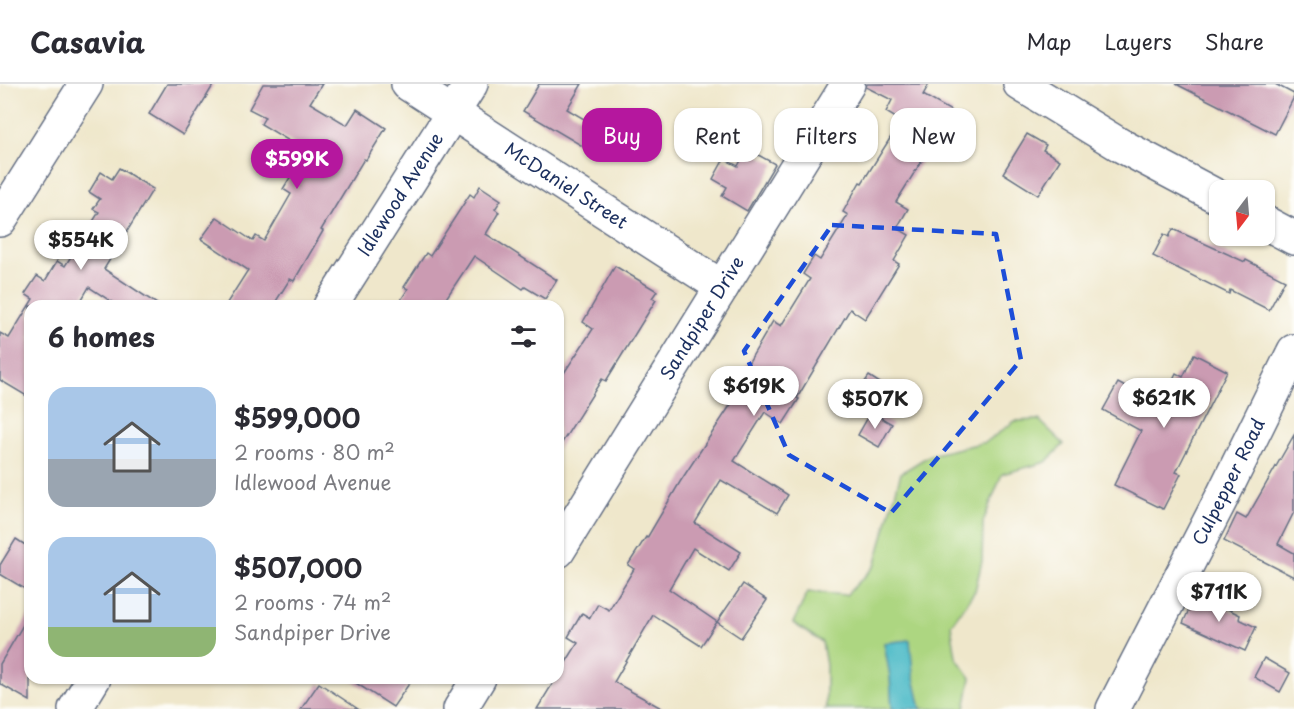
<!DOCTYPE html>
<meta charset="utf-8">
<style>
body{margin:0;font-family:"Playpen Sans",sans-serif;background:#f2f2f3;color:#2b2b33;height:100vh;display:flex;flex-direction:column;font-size:22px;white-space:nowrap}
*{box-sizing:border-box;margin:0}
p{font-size:20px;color:#7c7c81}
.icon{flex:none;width:33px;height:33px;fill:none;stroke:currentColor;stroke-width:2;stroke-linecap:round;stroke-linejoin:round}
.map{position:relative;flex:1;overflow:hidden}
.drawer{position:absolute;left:24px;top:216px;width:540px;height:384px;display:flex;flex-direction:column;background:#fff;border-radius:18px;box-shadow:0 2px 4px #0004}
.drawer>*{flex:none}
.top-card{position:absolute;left:582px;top:24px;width:570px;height:54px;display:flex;gap:12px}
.needle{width:39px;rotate:196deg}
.controls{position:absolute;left:1209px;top:96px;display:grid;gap:12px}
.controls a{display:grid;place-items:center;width:66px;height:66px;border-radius:12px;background:#fff;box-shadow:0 2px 4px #0004;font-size:30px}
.price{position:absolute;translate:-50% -51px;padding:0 14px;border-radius:21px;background:#fff;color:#222;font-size:20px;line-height:39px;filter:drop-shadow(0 2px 3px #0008)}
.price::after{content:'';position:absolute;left:50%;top:36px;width:18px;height:14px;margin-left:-9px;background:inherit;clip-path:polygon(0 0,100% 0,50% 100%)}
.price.active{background:#b5179e;color:#fff}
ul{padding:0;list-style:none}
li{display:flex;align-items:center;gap:18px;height:150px;padding:0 24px}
li span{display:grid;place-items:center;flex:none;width:168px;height:120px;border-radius:18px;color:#555}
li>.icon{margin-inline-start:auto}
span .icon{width:72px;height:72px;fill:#fffc;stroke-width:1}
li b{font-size:26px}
h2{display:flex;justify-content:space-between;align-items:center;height:72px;padding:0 24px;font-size:26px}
.chip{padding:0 21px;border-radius:18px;background:#fff;box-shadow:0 2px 4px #0004;font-size:21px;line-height:54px}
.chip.active{background:#b5179e;color:#fff}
header{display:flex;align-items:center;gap:36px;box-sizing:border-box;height:84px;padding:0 30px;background:#fff;border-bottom:2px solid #e1e1e2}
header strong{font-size:28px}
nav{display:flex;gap:33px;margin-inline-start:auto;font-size:21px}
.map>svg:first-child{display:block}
</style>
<header>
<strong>Casavia</strong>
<nav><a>Map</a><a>Layers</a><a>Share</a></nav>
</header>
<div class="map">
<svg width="1294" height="625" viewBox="0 0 1294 625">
<rect width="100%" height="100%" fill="#fdfcf7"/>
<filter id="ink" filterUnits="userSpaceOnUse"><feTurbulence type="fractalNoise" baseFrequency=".0167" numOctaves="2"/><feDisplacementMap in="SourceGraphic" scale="12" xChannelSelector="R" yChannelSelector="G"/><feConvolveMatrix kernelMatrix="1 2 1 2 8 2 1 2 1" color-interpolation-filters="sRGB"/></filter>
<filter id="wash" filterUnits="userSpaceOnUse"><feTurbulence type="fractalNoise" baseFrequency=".008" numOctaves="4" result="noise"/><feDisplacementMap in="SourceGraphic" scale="24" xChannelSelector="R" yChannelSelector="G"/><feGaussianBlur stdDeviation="1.35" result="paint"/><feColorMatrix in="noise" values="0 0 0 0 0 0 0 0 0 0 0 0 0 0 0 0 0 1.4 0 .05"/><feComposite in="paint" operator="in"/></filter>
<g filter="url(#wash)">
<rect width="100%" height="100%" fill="#efe7cb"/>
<path fill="#add681" stroke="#648270" stroke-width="1.5" d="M1039,336L1064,360L1046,378L1002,390L983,438L982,477L975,507L951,541L956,573L971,594L965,625H921L913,590L909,556L884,559L890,592L892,625H825L826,624V581L822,558L793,539L808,508L846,511L875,482L901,389L930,371L986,358L1015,337Z"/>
<path fill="#4ebbc8" stroke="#347593" stroke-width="1.5" d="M910,556L913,590L921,625H892L890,592L884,559Z"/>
<g id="blocks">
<g fill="#cb9bb2">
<path d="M167,0H214L183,51L149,30Z"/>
<path d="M263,0H322L310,19L347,41L357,25L386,44L366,76L364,75L321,146L323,147L294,197L290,195L273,222H225L248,186L201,155L217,133L253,157L256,152L264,157L291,110L283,105L306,67L261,40L265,33L249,25Z"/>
<path d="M539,0H582L567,25L596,42L584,63L523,27Z"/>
<path d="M867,0H929L923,11L953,28L941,50L939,49L896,118L908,125L897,144L909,151L894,177L899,180L865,235L850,225L797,314L799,315L783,340L765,328L734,377L788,411L777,429L721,396L695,439L741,468L729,487L693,464L669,505L717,538L701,562L653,531L614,598L663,625H537L556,594H558V591L578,559L568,553L582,529L590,534L598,520L609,526L634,485L628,481L646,453L647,454L680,398L743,302L737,298L773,237L781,242L810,195L803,190L814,172L820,176L848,131L843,128L860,98L862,99L901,37L886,28L892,16L866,3Z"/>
<path d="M1176,0H1275L1294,10V13L1275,50Z"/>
<path d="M1027,50L1046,61L1043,66L1060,76L1038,111L1003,89Z"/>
<path d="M747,65L775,80L747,127L722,112L727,103L713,95L724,75L738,82Z"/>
<path d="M119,84L153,105L104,185L160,222H118L89,203L79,220L82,222H30V314L0,296V249L9,254L33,215L25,210L37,192L45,197L57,177L65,182L99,128L93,125L100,115L89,108L101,88L112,95Z"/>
<path d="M480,102L501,116L495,125L499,128L486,150L557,196L545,215L525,203L523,205L474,172L441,222H397L408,205L404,203L426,169L430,172L470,110L474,113Z"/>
<path d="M1173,145L1245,178L1246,176L1285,196L1269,226L1230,206L1229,210L1153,172L1164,150L1169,153Z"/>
<path d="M615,182L657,207L652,214L656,216L606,297L602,295L558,365V298L593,245L583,238Z"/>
<path d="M1194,270L1227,287L1176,388L1181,390L1163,425L1114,401L1141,347L1103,326L1118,299L1160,322L1176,289L1183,293Z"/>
<path d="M869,292L894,308L882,328L855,312Z"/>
<path d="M871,328L892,340L879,363L858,351Z"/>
<path d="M1294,351V428L1278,460L1294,469V493L1224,457L1237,430L1246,435Z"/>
<path d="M16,455L30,464V508L0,490V481Z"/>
<path d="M743,500L767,516L741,554L717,538Z"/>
<path d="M1196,510L1240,531L1239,535L1256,543L1245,567L1183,539Z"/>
<path d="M30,529V617L0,600V580Z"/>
<path d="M1264,574L1290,589L1280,608L1254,593Z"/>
<path d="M348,594H413L393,623Z"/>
<path d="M319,599L358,625H301Z"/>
</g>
</g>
</g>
<g filter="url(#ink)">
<use href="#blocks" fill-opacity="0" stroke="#656f84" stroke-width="1.5"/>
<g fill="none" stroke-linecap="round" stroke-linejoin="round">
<defs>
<g id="minor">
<path id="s1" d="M408,0L722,203"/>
<path d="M1020,0L1120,61L1220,114"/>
<path d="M0,136L86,0"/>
<path d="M1264,138L1294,154"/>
<path id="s2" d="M330,222L471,0"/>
<path id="s3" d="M558,467L848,0"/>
<path d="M75,625L94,594"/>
<path d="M460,625L479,594"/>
<path id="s4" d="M1113,625L1221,415L1294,267"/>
</g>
</defs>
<use href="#minor" stroke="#656f84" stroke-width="36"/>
<use href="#minor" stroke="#fff" stroke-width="33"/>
</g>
</g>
<path fill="none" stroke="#1d4ed8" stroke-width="4.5" stroke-dasharray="12 8" stroke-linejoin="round" d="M832,141L996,150L1021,276L891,429L789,371L744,267Z"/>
<g text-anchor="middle" stroke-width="4.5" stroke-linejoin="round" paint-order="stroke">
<g font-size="18" fill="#1b2f5e" stroke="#fdfcf7">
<text dy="6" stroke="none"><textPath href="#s1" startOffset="188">McDaniel Street</textPath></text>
<text dy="6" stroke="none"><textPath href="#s2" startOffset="132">Idlewood Avenue</textPath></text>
<text dy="6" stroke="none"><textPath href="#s3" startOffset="274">Sandpiper Drive</textPath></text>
<text dy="6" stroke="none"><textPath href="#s4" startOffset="255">Culpepper Road</textPath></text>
</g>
</g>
</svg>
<div class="controls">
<a><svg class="needle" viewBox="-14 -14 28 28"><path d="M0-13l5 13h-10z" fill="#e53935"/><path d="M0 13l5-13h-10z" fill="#7c7c81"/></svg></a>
</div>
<b class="price active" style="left:297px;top:106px">$599K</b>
<b class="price" style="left:81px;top:187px">$554K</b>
<b class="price" style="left:754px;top:333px">$619K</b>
<b class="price" style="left:1164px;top:345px">$621K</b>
<b class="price" style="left:875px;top:346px">$507K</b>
<b class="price" style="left:1219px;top:539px">$711K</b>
<div class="top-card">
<a class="chip active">Buy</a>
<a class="chip">Rent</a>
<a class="chip">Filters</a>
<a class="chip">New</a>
</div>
<section class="drawer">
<h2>6 homes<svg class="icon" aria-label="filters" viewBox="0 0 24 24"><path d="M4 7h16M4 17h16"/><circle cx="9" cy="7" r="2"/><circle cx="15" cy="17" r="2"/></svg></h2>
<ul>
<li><span style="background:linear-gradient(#a9c7e8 60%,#9aa5b1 0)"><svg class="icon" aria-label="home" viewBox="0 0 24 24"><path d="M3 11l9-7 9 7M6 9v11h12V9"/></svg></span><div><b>$599,000</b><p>2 rooms · 80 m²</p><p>Idlewood Avenue</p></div></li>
<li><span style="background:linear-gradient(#a9c7e8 75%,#8fb573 0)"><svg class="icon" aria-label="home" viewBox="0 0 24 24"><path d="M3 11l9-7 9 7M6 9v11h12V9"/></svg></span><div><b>$507,000</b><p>2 rooms · 74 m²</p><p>Sandpiper Drive</p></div></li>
</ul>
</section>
</div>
